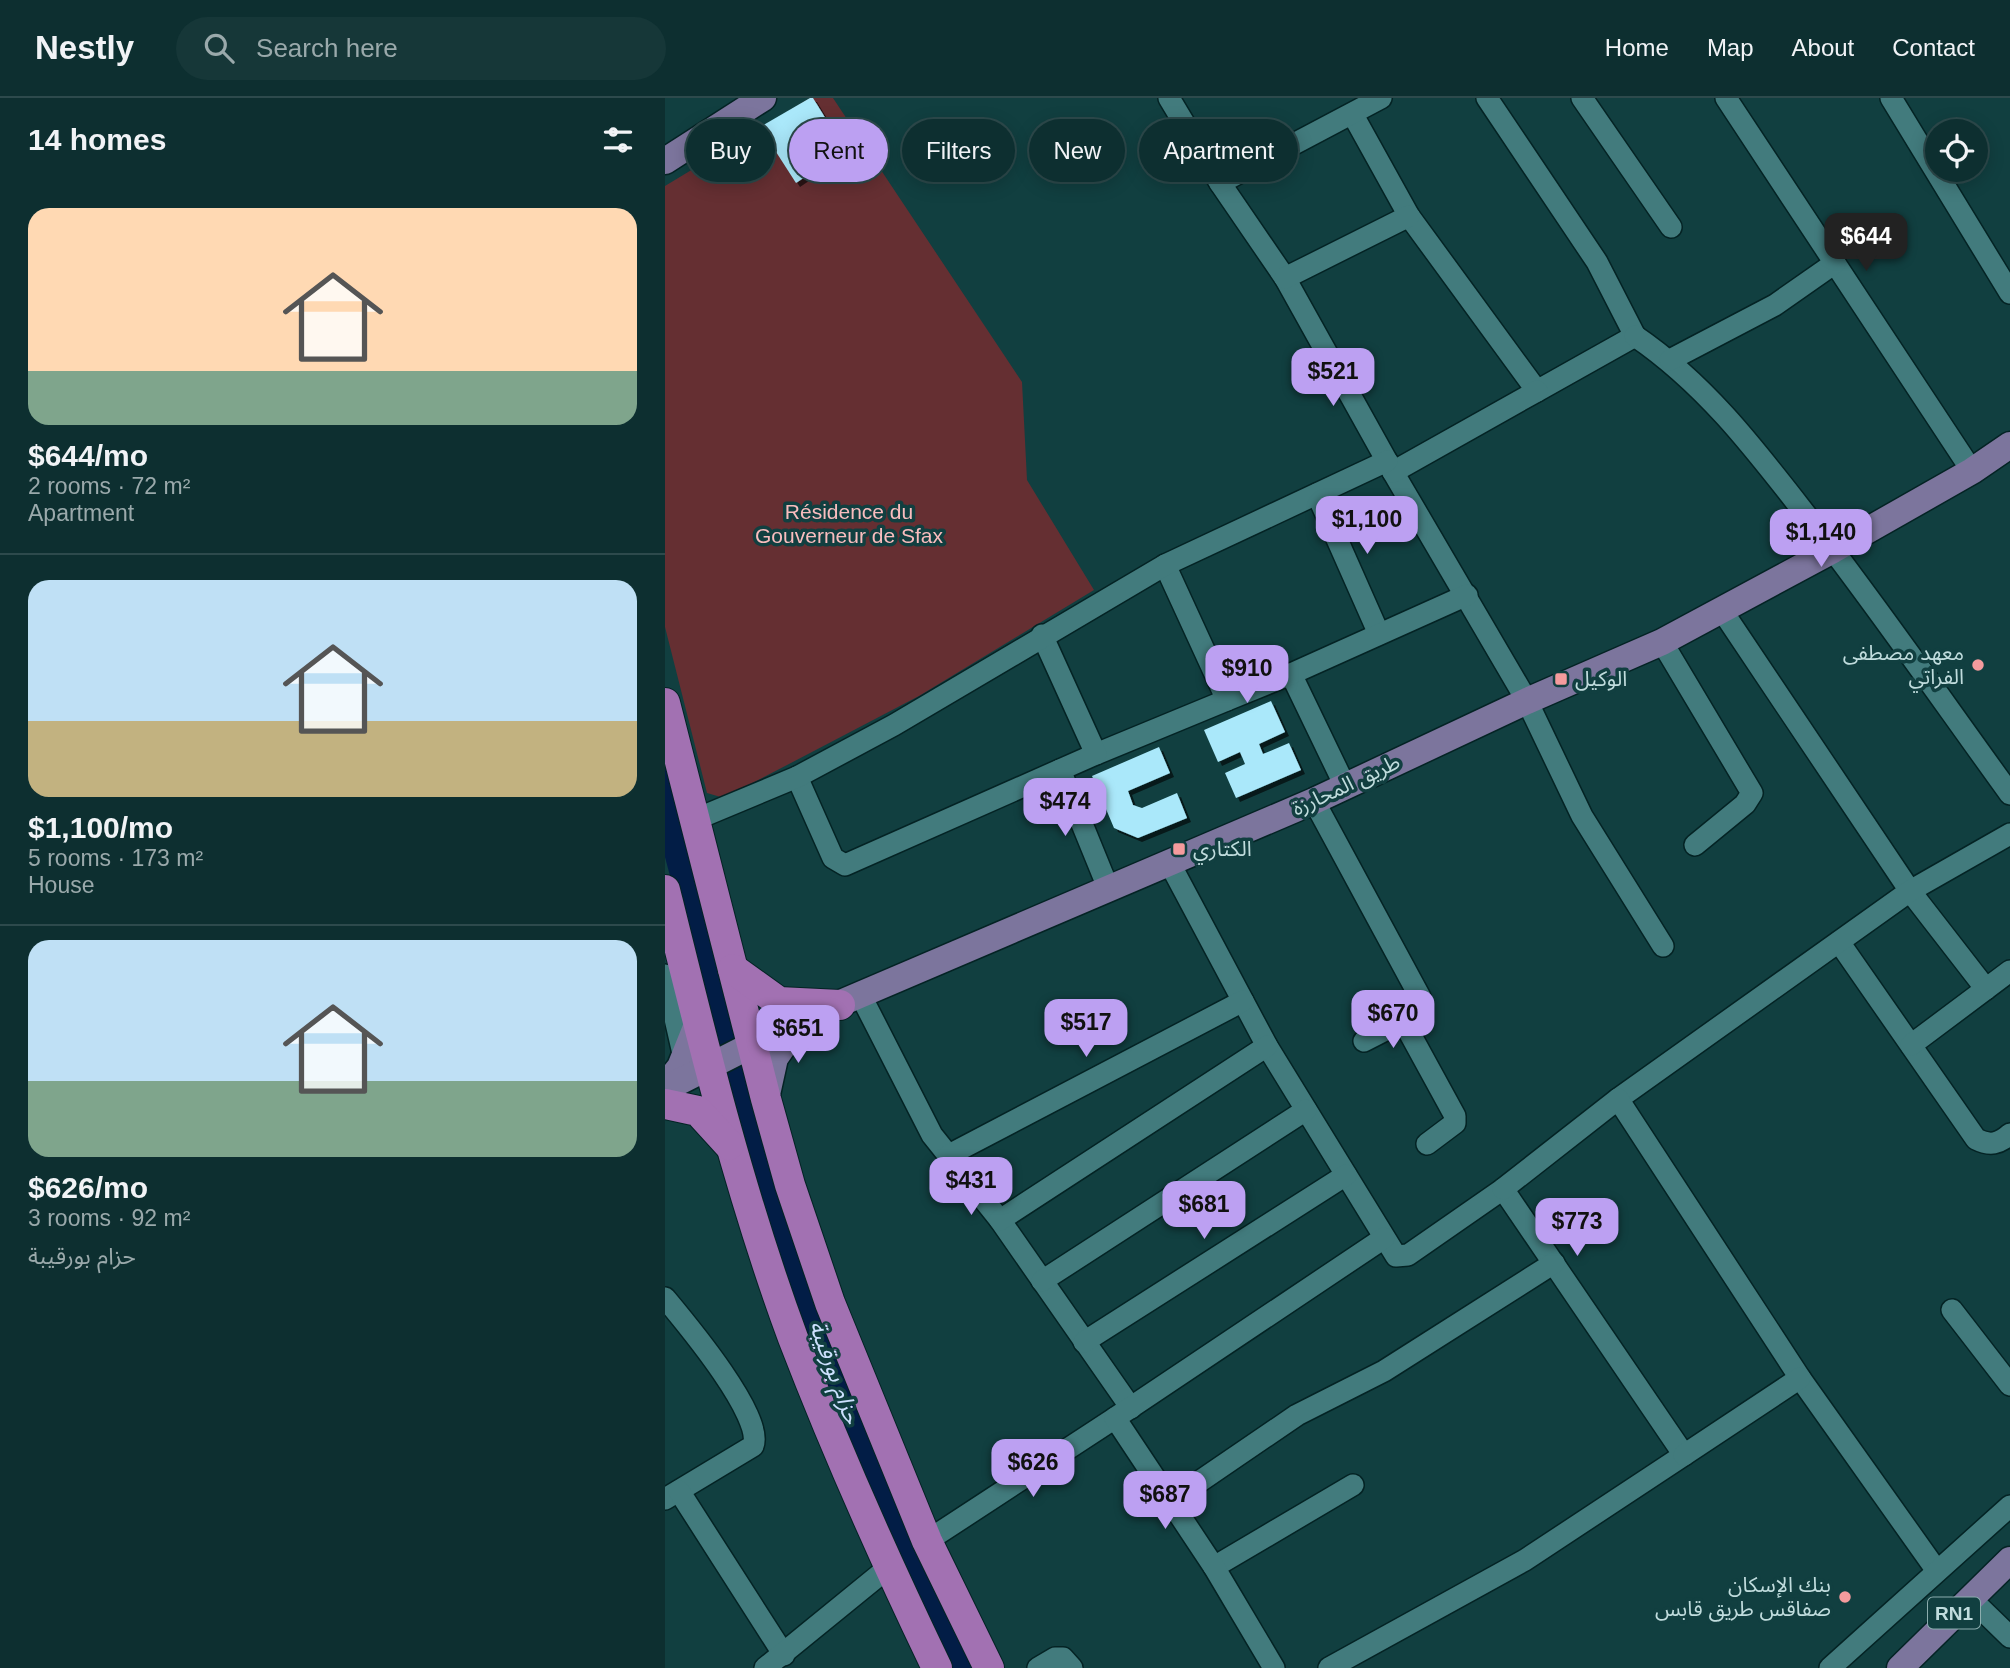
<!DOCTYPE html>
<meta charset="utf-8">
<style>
body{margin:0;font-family:Helvetica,"Noto Sans Arabic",sans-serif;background:#163738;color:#f1f3f6;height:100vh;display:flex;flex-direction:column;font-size:26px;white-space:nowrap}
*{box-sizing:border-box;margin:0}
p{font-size:23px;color:#9aa9ab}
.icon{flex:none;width:38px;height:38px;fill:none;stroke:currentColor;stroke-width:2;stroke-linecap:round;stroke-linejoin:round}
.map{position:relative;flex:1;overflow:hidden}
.details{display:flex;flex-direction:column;background:#0d2f30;width:665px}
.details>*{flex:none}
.banner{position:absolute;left:21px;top:21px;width:665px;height:63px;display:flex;gap:14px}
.buttons{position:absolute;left:1260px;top:21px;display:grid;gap:14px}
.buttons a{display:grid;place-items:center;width:63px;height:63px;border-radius:50%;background:#0d2f30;box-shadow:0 4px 18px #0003,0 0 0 2px #2d4a4c;font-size:35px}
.price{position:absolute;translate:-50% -60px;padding:0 16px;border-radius:14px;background:#bca0f2;color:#111;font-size:23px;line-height:46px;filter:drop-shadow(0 2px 4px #0008)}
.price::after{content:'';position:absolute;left:50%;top:42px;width:21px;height:16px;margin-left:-10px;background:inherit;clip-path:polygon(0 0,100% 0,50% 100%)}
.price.current{background:#222;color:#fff}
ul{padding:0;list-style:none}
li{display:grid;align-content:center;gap:14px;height:371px;padding:0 28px}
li+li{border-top:2px solid #2d4a4c}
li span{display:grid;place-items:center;height:217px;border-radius:21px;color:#555}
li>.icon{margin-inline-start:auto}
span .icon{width:126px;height:126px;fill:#fffc;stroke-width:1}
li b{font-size:30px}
h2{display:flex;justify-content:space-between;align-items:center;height:84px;padding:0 28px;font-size:30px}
.tag{padding:0 24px;border-radius:32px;background:#0d2f30;box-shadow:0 4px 18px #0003,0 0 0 2px #2d4a4c;font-size:24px;line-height:63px}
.tag.current{background:#bca0f2;color:#111}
header{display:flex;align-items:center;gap:42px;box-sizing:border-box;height:98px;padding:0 35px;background:#0d2f30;border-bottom:2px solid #2d4a4c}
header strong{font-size:33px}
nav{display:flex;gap:38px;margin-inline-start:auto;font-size:24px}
.search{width:490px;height:63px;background:#163738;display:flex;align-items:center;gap:18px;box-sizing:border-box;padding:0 24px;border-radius:38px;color:#9aa9ab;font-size:26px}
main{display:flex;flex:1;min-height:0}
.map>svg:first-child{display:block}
</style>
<header>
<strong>Nestly</strong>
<div class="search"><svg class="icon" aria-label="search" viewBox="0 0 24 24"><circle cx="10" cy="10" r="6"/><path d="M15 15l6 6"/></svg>Search here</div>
<nav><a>Home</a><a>Map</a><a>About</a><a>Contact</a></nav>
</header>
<main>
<section class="details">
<h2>14 homes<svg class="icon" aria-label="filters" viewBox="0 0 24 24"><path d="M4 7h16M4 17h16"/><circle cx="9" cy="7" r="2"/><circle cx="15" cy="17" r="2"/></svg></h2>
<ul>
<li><span style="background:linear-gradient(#ffd9b3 75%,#7fa58c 0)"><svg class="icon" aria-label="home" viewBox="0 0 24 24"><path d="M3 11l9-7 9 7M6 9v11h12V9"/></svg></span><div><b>$644/mo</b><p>2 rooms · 72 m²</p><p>Apartment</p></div></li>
<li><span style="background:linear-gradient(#bfe0f5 65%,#c2b280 0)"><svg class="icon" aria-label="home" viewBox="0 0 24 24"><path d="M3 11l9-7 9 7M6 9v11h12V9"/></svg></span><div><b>$1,100/mo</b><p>5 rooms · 173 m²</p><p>House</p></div></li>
<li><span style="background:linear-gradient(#bfe0f5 65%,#7fa58c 0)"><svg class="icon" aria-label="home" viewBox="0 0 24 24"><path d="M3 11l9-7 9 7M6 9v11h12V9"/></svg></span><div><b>$626/mo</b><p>3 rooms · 92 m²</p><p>حزام بورقيبة</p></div></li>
</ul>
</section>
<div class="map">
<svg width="1345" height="1570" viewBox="0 0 1345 1570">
<defs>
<filter id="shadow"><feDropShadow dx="4" dy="4" stdDeviation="0" flood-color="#0009"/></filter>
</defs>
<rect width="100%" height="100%" fill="#113f40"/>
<path fill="#652f32" d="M145,0H168L357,284L362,382L429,492L254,598L59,700L42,695L0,529V88Z"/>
<g fill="#021d46">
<path d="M0,636L76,940L51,952L0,759Z"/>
<path d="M79,964L314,1570H279L162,1306L56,975Z"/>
</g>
<g fill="#aae8fa" filter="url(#shadow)">
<path d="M145,0H148L180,52L131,85L95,29Z"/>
<path d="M606,603L620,634L594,646L598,656L624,645L636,672L571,700L560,675L580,666L575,654L553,664L539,632Z"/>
<path d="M494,649L505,675L463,693L468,707L477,710L512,695L522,720L473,740L449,730L427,678Z"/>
</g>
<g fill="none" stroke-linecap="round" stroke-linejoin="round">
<defs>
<g id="minor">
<path d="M504,0L555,85L620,180L728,374L862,603L917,718L998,848"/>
<path d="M917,0L1006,129"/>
<path d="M1061,0L1307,373"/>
<path d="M1226,0L1345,195"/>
<path d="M688,17L744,118L872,293L970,238L932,164L822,0"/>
<path d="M555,85L716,0"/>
<path d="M620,180L744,118"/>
<path d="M970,238C1042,287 1092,354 1145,422C1214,511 1279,605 1345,696"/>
<path d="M1005,262L1110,207L1170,165"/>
<path d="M728,374L872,293"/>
<path d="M652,396L714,536"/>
<path d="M1056,511L1245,793L1321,891"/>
<path d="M997,544L1087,695L1080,706L1030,747"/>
<path d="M626,576L680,688"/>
<path d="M562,602L626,576L802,497"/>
<path d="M431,656L562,602L500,467"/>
<path d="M395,672L444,792"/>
<path d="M132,679L168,760L180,767L431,656L377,537"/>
<path d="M649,703L755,899L756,907L738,923L790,1018V1025L762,1046"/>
<path d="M29,722L132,679L229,627L500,467L722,363"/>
<path d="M505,766L602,948L731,1158L743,1157L838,1091L1019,1357L860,1462L664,1570"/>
<path d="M1174,844L1311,1041C1325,1048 1334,1046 1345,1036"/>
<path d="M0,877L19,960"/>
<path d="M196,898L267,1037L335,1122L466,1310"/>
<path d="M699,943L738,923"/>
<path d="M1246,947L1345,873"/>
<path d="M953,1001L1245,793L1345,736"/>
<path d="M284,1057L578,903"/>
<path d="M838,1091L953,1001L1135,1280L1272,1473"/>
<path d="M335,1122L602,948"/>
<path d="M377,1183L641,1012"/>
<path d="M0,1200C20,1224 100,1319 88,1348L0,1401"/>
<path d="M1287,1212L1345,1287"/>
<path d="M419,1244L681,1077"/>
<path d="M1019,1357L1135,1280"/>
<path d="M14,1393L119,1557"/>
<path d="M506,1403L632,1317L719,1273L889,1165"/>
<path d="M262,1443L450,1320"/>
<path d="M549,1469L688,1387"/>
<path d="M1305,1500L1345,1539"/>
<path d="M100,1570L224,1469"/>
<path d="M373,1570L390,1560H398L407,1570"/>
<path d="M609,1570L549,1469L450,1320L719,1140"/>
<path d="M1165,1570L1345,1408"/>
</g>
<g id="major">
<path d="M0,63L98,0"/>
<path d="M0,988L15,969L33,924"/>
<path d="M0,991L136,922L649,703L862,603L997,544L1168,452L1307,373L1345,347"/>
<path d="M101,1001L110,960L133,927"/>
<path d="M1235,1570L1345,1462"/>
</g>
<g id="highway">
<path d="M0,605L101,1001L125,1087L165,1205L262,1443L324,1570"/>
<path d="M0,792C37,942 74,1094 128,1240C171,1352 220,1462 272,1570"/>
<path d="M68,871L114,904L175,907"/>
<path d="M0,1006L33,1013L64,1047"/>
</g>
</defs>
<use href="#minor" stroke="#042324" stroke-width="24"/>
<use href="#major" stroke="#042324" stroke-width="29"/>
<use href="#highway" stroke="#042324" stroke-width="32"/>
<use href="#minor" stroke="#427b7d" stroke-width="21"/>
<use href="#major" stroke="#7c759d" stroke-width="26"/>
<use href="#highway" stroke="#a271b2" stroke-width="30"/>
</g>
<g fill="#f59b9d" stroke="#113f40" stroke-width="2.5">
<circle cx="1313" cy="567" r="7"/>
<rect x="889" y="574" width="14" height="14" rx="3.5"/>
<rect x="507" y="744" width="14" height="14" rx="3.5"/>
<circle cx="1180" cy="1499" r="7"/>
</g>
<g text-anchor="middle" stroke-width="7" stroke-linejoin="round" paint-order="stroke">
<rect fill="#113f40" stroke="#8cadae" stroke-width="2" x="1263" y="1499.5" width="52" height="31" rx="5"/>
<g font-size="19" font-weight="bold" fill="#c0dcdd">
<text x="1289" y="1522">RN1</text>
</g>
<g font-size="21" fill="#f9bdbe" stroke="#113f40">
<text x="184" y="421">Résidence du<tspan x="184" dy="24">Gouverneur de Sfax</tspan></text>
</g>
<g font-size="21" fill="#c0dcdd" stroke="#113f40" text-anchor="end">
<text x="1299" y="562">معهد مصطفى<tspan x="1299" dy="24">الفراتي</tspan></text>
<text x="910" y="588" text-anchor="start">الوكيل</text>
<text x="528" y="758" text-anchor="start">الكتاري</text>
<text x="1166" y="1494">بنك الإسكان<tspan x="1166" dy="24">صفاقس طريق قابس</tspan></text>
</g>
<g font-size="21" fill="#c0dcdd" stroke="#113f40">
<text transform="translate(681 687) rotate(-25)" y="7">طريق المحارزة</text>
</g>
<g font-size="23" font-style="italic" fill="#cde1fe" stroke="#113f40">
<text transform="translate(170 1274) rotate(70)" y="8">حزام بورقيبة</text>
</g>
</g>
</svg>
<div class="buttons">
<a><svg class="icon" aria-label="locate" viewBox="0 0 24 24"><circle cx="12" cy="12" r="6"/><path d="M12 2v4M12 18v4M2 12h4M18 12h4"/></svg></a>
</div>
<b class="price current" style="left:1201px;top:175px">$644</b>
<b class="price" style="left:668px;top:310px">$521</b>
<b class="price" style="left:702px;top:458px">$1,100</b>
<b class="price" style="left:1156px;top:471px">$1,140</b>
<b class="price" style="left:582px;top:607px">$910</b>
<b class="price" style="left:400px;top:740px">$474</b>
<b class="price" style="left:728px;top:952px">$670</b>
<b class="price" style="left:421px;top:961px">$517</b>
<b class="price" style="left:133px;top:967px">$651</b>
<b class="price" style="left:306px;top:1119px">$431</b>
<b class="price" style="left:539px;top:1143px">$681</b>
<b class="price" style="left:912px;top:1160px">$773</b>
<b class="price" style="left:368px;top:1401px">$626</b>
<b class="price" style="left:500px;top:1433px">$687</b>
<div class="banner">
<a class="tag">Buy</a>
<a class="tag current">Rent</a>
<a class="tag">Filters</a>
<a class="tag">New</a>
<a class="tag">Apartment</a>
</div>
</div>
</main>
